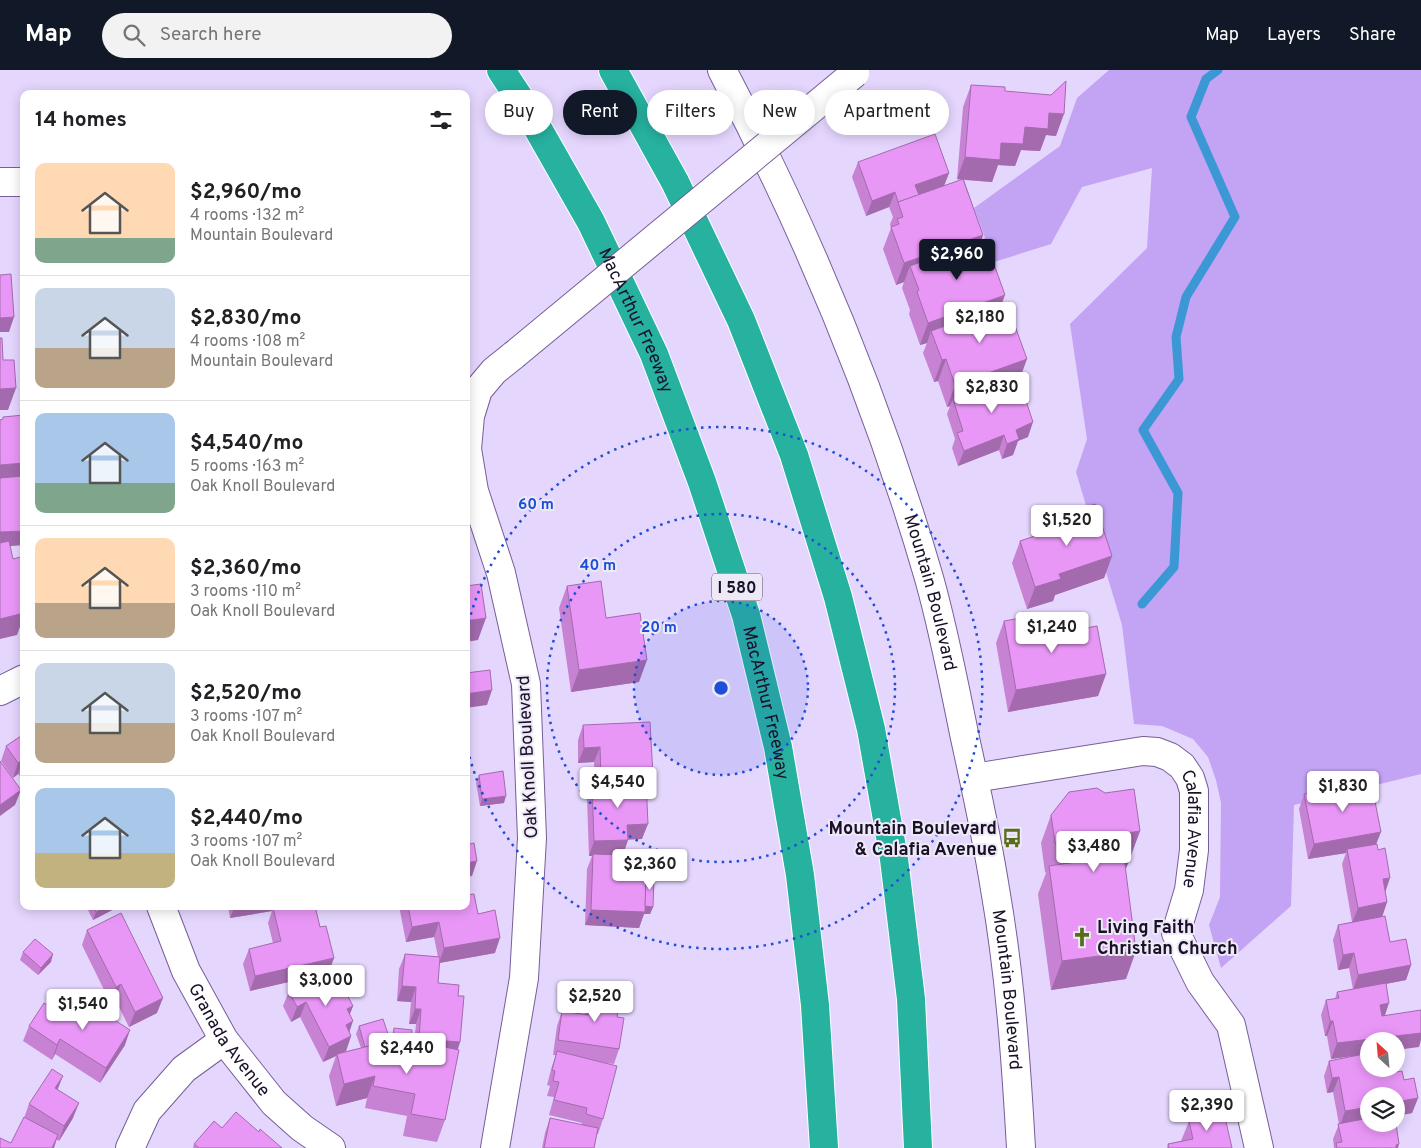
<!DOCTYPE html>
<meta charset="utf-8">
<style>
body{margin:0;font-family:Overpass,sans-serif;background:#f2f2f2;color:#202124;height:100vh;display:flex;flex-direction:column;font-size:19px;white-space:nowrap}
*{box-sizing:border-box;margin:0}
p{font-size:16px;color:#757577}
.icon{flex:none;width:28px;height:28px;fill:none;stroke:currentColor;stroke-width:2;stroke-linecap:round;stroke-linejoin:round}
.map{position:relative;flex:1;overflow:hidden}
.side{position:absolute;left:20px;top:20px;width:450px;height:820px;display:flex;flex-direction:column;background:#fff;border-radius:10px;box-shadow:0 2px 12px #0003}
.side>*{flex:none}
.banner{position:absolute;left:485px;top:20px;width:475px;height:45px;display:flex;gap:10px}
.needle{width:32px;rotate:334deg}
.tools{position:absolute;left:1360px;top:962px;display:grid;gap:10px}
.tools a{display:grid;place-items:center;width:45px;height:45px;border-radius:50%;background:#fff;box-shadow:0 2px 12px #0003;font-size:25px}
.price{position:absolute;translate:-50% -42px;padding:0 11px;border-radius:5px;background:#fff;color:#222;font-size:16px;line-height:32px;filter:drop-shadow(0 1px 2px #0008)}
.price::after{content:'';position:absolute;left:50%;top:30px;width:15px;height:11px;margin-left:-8px;background:inherit;clip-path:polygon(0 0,100% 0,50% 100%)}
.price.selected{background:#111827;color:#fff}
ul{padding:0;list-style:none}
li{display:flex;align-items:center;gap:15px;height:125px;padding:0 15px}
li+li{border-top:1px solid #e0e0e0}
li span{display:grid;place-items:center;flex:none;width:140px;height:100px;border-radius:10px;color:#555}
li>.icon{margin-inline-start:auto}
span .icon{width:60px;height:60px;fill:#fffc;stroke-width:1}
li b{font-size:21px}
h2{display:flex;justify-content:space-between;align-items:center;height:60px;padding:0 15px;font-size:21px}
.pill{padding:0 18px;border-radius:22px;background:#fff;box-shadow:0 2px 12px #0003;font-size:18px;line-height:45px}
.pill.selected{background:#111827;color:#fff}
header{display:flex;align-items:center;gap:30px;box-sizing:border-box;height:70px;padding:0 25px;background:#111827;color:#fff}
header strong{font-size:24px}
nav{display:flex;gap:28px;margin-inline-start:auto;font-size:18px}
.search{width:350px;height:45px;background:#f2f2f2;display:flex;align-items:center;gap:12px;box-sizing:border-box;padding:0 18px;border-radius:28px;color:#757577;font-size:19px}
.map>svg:first-child{display:block}
</style>
<header>
<strong>Map</strong>
<div class="search"><svg class="icon" aria-label="search" viewBox="0 0 24 24"><circle cx="10" cy="10" r="6"/><path d="M15 15l6 6"/></svg>Search here</div>
<nav><a>Map</a><a>Layers</a><a>Share</a></nav>
</header>
<div class="map">
<svg width="1421" height="1078" viewBox="0 0 1421 1078">
<rect width="100%" height="100%" fill="#e5d6fe"/>
<path fill="#c3a3f3" d="M1109,0H1421V704L1294,735L1291,836L1221,898L1209,855L1220,827L1221,733L1216,710L1208,687L1193,669L1162,656L1134,654L1122,555L1076,402L1087,369L1070,254L1147,178L1152,98L1082,117L1051,174L994,192L974,138L1060,76L1077,28Z"/>
<g fill="none" stroke-linecap="round" stroke-linejoin="round">
<path stroke="#3c98d5" stroke-width="9" d="M1142,534L1174,497L1178,423L1143,360L1179,309L1176,267L1186,227L1235,147L1191,47L1206,9L1218,0"/>
<defs>
<g id="minor">
<path d="M0,112H24"/>
<path d="M0,621L24,609"/>
<path id="s1" d="M974,708L1143,681L1157,682L1170,687L1182,696L1190,708L1194,721V780L1189,820L1176,863L1200,912L1231,955L1259,1078"/>
<path id="s2" d="M161,836L186,901L224,970L274,1033L302,1058L331,1078"/>
<path d="M130,1078L147,1041L184,999L224,970"/>
<path d="M495,1078L524,908L532,768L526,614L501,503L474,421L467,379L470,346L478,320L494,301L514,285"/>
</g>
<g id="tertiary">
<path id="s3" d="M722,0C807,162 878,332 929,508C944,561 954,615 965,668C976,718 987,768 995,819C1010,904 1016,991 1021,1078"/>
</g>
<g id="motorway">
<path id="s4" d="M501,0L529,43L591,152L654,284L702,412L746,545L778,677L800,805L815,935L824,1078"/>
<path d="M613,0L675,112L741,250L794,385L838,527L871,659L894,789L911,929L918,1078"/>
</g>
</defs>
<use href="#minor" stroke="#765e98" stroke-width="30"/>
<use href="#tertiary" stroke="#765e98" stroke-width="30"/>
<use href="#motorway" stroke="#fff" stroke-width="30"/>
<use href="#minor" stroke="#fff" stroke-width="28"/>
<use href="#tertiary" stroke="#fff" stroke-width="28"/>
<use href="#motorway" stroke="#27b19f" stroke-width="28"/>
<defs>
<path id="minor-bridge" d="M514,285L855,3"/>
</defs>
<use href="#minor-bridge" stroke="#765e98" stroke-width="30" stroke-linecap="butt"/>
<use href="#minor-bridge" stroke="#fff" stroke-width="28"/>
</g>
<g fill="#c882d4">
<path d="M971,15L1005,21L1056,66L1046,65L1040,81L1021,80L1015,96L998,95L992,112L964,110L983,165L981,171L1001,236L1019,310L1028,367L1018,371L1013,385L1002,389L999,380L958,396L952,378L955,369L947,344L950,336L947,337L938,311L934,312L923,283L927,273L920,275L909,244L910,240L902,218L904,212L896,215L883,179L891,158L890,154L893,147L889,137L866,146L852,107L858,92L949,103L944,116L961,110L957,109L963,37Z"/>
<path d="M1075,441L1112,486L1104,508L1055,525L1053,531L1027,539L1012,493L1020,471L1052,460L1053,458L1071,451Z"/>
<path d="M567,516L606,548L639,612L571,622L559,538Z"/>
<path d="M1004,551L1042,566L1106,604L1098,626L1008,642L996,573Z"/>
<path d="M583,655L653,705L647,720H646L642,769H628L623,785H614L646,806L653,837L650,844H644L639,858L585,855L587,799L592,786H589L587,729L592,714H595L594,692L578,693V670Z"/>
<path d="M24,664V710L18,704L13,708L1,691L6,676Z"/>
<path d="M479,705L504,733L480,736L476,713Z"/>
<path d="M1304,724L1376,774L1387,832L1382,847L1390,872L1411,895L1406,910L1386,914L1385,946L1419,977L1369,971V999L1404,1010L1418,1028L1412,1043L1396,1046V1026H1369L1398,1078H1334L1333,1069L1339,1054L1333,1022L1327,1023L1324,1006L1329,991L1362,984L1331,989L1327,966H1325L1321,945L1326,930L1335,929L1337,922L1353,919L1349,898L1338,900L1333,870L1338,855L1352,852L1342,794L1346,783L1308,789L1299,739Z"/>
<path d="M1051,745L1140,761L1125,800L1126,909L1051,920L1038,824L1046,803L1045,802L1041,773Z"/>
<path d="M467,825L478,844L495,883L439,893L438,913L458,926L460,972L458,979L445,1050L437,1072L403,1066L407,1046L365,1038L367,1028L336,1036L329,1006L336,986L323,992L300,947L291,952L283,936L289,921L322,904L250,921L243,894L249,879L273,873L268,853L272,841L230,848L228,836H315L320,857L334,888L329,902L338,921L353,936L350,944L349,962L351,966L346,981L343,982L361,978L356,964L359,956L391,972L392,966L394,958L408,981L390,980L391,973L389,979L388,991L410,995L412,989L418,991L420,984H413L416,954H409L411,932L397,931L399,899L405,884L438,887L434,867L406,872L400,841L402,836H466Z"/>
<path d="M86,836H120L93,850Z"/>
<path d="M87,860L157,943L129,957L115,929L110,932L82,875Z"/>
<path d="M23,882L51,892L38,905L20,890Z"/>
<path d="M592,920L617,947L619,979L614,994L598,992L603,1049L598,1064H597L594,1078H542L545,1063L550,1048L581,1055L582,1053L549,1045L554,1027L547,1026L550,1016L547,1015L552,996L556,985H553L557,956L562,941L585,945L587,935Z"/>
<path d="M105,945L125,975L100,1013L55,984L52,990L23,971L29,956Z"/>
<path d="M58,1020L73,1048L59,1071L57,1070L11,1073L24,1048L29,1034Z"/>
<path d="M1200,1041L1216,1045L1232,1078H1167L1168,1074L1181,1071L1189,1051L1197,1049Z"/>
<path d="M222,1058L259,1062L282,1078H193L194,1074Z"/>
</g>
<g fill="#a36aad">
<path d="M1049,43L1064,44L1056,66L1046,65L1040,81L1021,80L1015,96L998,95L992,112L957,109L965,87L1001,73Z"/>
<path d="M949,103L943,118L910,130L915,115Z"/>
<path d="M895,122L889,137L866,146L872,131Z"/>
<path d="M983,165L975,187L910,196L904,212L896,215L904,193Z"/>
<path d="M1005,225L997,247L931,261L927,273L920,275L928,253Z"/>
<path d="M14,247L9,262H0V248Z"/>
<path d="M946,289L938,311L934,312L942,290Z"/>
<path d="M1027,289L1019,311L953,329L950,336L947,337L955,315Z"/>
<path d="M16,318L8,340H0V319Z"/>
<path d="M1033,352L1028,367L1018,371L1013,385L1002,389L1007,374L1016,360Z"/>
<path d="M1004,365L999,380L958,396L964,381Z"/>
<path d="M24,393V399L20,408L0,410V395Z"/>
<path d="M24,461V475L0,477V462Z"/>
<path d="M1112,486L1104,508L1055,525L1053,531L1027,539L1035,517L1059,504Z"/>
<path d="M24,525V546L17,565L0,569V549L21,526Z"/>
<path d="M486,548L478,570L466,572V551Z"/>
<path d="M647,590L639,612L571,622L579,600Z"/>
<path d="M1106,604L1098,626L1008,642L1016,620Z"/>
<path d="M492,620L487,635L466,638V624Z"/>
<path d="M600,677L594,692L578,693L584,678Z"/>
<path d="M23,689L18,704L13,708L18,693Z"/>
<path d="M653,705L647,720L596,722L601,707Z"/>
<path d="M21,720L15,735L0,746V735Z"/>
<path d="M506,726L504,733L480,736L482,729Z"/>
<path d="M648,754L642,769L622,770L627,755Z"/>
<path d="M1140,761L1120,815L1127,763Z"/>
<path d="M1381,762L1375,777L1347,779L1346,783L1308,789L1314,774Z"/>
<path d="M628,770L623,785L593,786V784L592,786H589L594,771Z"/>
<path d="M477,791L472,806L466,807V793Z"/>
<path d="M1390,808L1385,823L1383,809Z"/>
<path d="M1387,832L1382,847L1352,853L1358,838Z"/>
<path d="M107,836H120L93,850L96,842Z"/>
<path d="M235,836H299L273,838L272,841L230,848Z"/>
<path d="M642,836L653,837L650,844H644L639,858L585,855L591,840Z"/>
<path d="M439,852L434,867L406,872L412,857Z"/>
<path d="M500,868L495,883L439,893L444,878Z"/>
<path d="M1136,881L1126,909L1051,920L1062,891Z"/>
<path d="M1354,883L1349,898L1338,900L1343,885Z"/>
<path d="M53,884L51,892L38,905L41,898Z"/>
<path d="M334,888L328,903L250,921L255,906Z"/>
<path d="M1411,895L1406,910L1353,920L1358,905Z"/>
<path d="M121,914L115,929L110,932L116,917Z"/>
<path d="M402,916L416,917L411,932L397,931Z"/>
<path d="M163,928L157,943L129,957L135,942Z"/>
<path d="M306,932L300,947L291,952L297,937Z"/>
<path d="M1389,933L1384,948L1374,950L1380,935Z"/>
<path d="M353,936L347,951V939Z"/>
<path d="M415,939H421L416,954H409Z"/>
<path d="M353,951L348,966L346,955Z"/>
<path d="M1330,951H1333L1327,966H1325Z"/>
<path d="M130,960L125,975L100,1013L106,998Z"/>
<path d="M1421,963V970L1419,977L1396,980V971H1369V984L1331,989L1337,973Z"/>
<path d="M351,966L346,981L337,985V984L336,986L323,992L329,977Z"/>
<path d="M60,969L55,984L52,990L57,975Z"/>
<path d="M419,969L460,972L455,987L425,973L420,984H413Z"/>
<path d="M393,972L411,974L408,981L390,980Z"/>
<path d="M391,973L388,980L367,981Z"/>
<path d="M63,1006L57,1021L55,1018Z"/>
<path d="M375,1006L367,1028L336,1036L344,1014Z"/>
<path d="M1339,1007L1333,1022L1327,1023L1332,1008Z"/>
<path d="M1418,1028L1412,1043L1396,1046V1032Z"/>
<path d="M79,1033L73,1048L59,1071L64,1056Z"/>
<path d="M1369,1037V1051L1340,1056L1345,1041Z"/>
<path d="M58,1065L54,1078H52Z"/>
<path d="M1399,1074L1398,1078H1394L1396,1075Z"/>
</g>
<g fill="#e997f7" stroke="#a36aad">
<path d="M1066,11L1064,44L1049,43L1048,59L1025,57L1023,74L1001,73L1000,90L965,87L971,15L1005,17V21L1051,25Z"/>
<path d="M935,64L949,103L915,115L919,125L898,132L895,122L872,131L858,92Z"/>
<path d="M963,109L983,165L904,193L891,157L899,154L897,149L903,147L898,132Z"/>
<path d="M985,169L1005,225L928,253L917,222L919,220L910,196Z"/>
<path d="M11,204L14,247L0,248V205Z"/>
<path d="M1007,234L1027,289L955,315L946,289L942,290L931,261Z"/>
<path d="M0,268H2L3,290H14L16,318L0,319Z"/>
<path d="M1018,307L1033,352L1016,360L1019,369L1007,374L1004,365L964,381L957,363L963,361L953,329Z"/>
<path d="M24,345V393L0,395V350L3,349V347Z"/>
<path d="M24,406V461L0,462V408Z"/>
<path d="M1095,434L1112,486L1059,504L1061,509L1035,517L1020,471L1053,460V458L1078,449L1075,441Z"/>
<path d="M9,471L13,489L24,486V525L21,526L24,537V543L0,549V473Z"/>
<path d="M601,511L606,548L640,543L647,590L579,600L567,516Z"/>
<path d="M481,514L486,548L466,551V516Z"/>
<path d="M1038,545L1042,566L1097,556L1106,604L1016,620L1004,551Z"/>
<path d="M490,600L492,620L466,624V603Z"/>
<path d="M650,652L653,705L601,707L600,677L584,678L583,655Z"/>
<path d="M24,664V689L18,693L6,676Z"/>
<path d="M0,691L21,720L0,735Z"/>
<path d="M503,701L506,726L482,729L479,705Z"/>
<path d="M646,711L648,754L627,755L628,770L594,771L592,714Z"/>
<path d="M1371,711L1381,762L1314,774L1304,724Z"/>
<path d="M1097,718L1105,723L1134,719L1140,761L1127,763L1130,786L1124,787L1136,881L1062,891L1049,796L1076,792V789L1055,773L1051,745L1069,722Z"/>
<path d="M466,756L470,774L474,773L477,791L466,793Z"/>
<path d="M1377,774L1378,780L1385,778L1390,808L1383,809L1387,832L1358,838L1347,779Z"/>
<path d="M593,784L647,786L645,842L591,840Z"/>
<path d="M646,806L654,807L653,837L645,836Z"/>
<path d="M466,823L467,825L474,824L478,844L495,840L500,868L444,878L439,852L412,857L408,836H466Z"/>
<path d="M93,836H107L96,842Z"/>
<path d="M280,836H315L320,857L326,856L334,888L255,906L249,879L281,871L273,838Z"/>
<path d="M121,843L163,928L135,942L121,914L116,917L87,860Z"/>
<path d="M1385,846L1390,872L1406,869L1411,895L1358,905L1354,883L1343,885L1338,855Z"/>
<path d="M35,869L53,884L41,898L23,882Z"/>
<path d="M405,884L440,887L438,913L459,915L458,926H464L460,972L419,969L421,939H415L416,917L402,916Z"/>
<path d="M328,901L338,921L343,917L353,936L347,939L353,951L346,955L351,966L329,977L306,932L297,937L289,921Z"/>
<path d="M1386,913L1389,933L1380,935L1382,946L1421,940V963L1337,973L1333,951H1330L1326,930L1339,928L1337,922Z"/>
<path d="M592,920L621,924L617,947L624,948L619,979L558,970L562,941L588,945Z"/>
<path d="M84,928L106,941L105,944L130,960L106,998L60,969L57,975L29,956L44,933L70,949Z"/>
<path d="M383,949L391,973L382,976L381,973L365,977L359,956Z"/>
<path d="M394,958L412,960L411,974L393,972Z"/>
<path d="M381,973L382,978L389,979L388,991L412,995V989L421,991L425,973L459,980L445,1050L411,1044L415,1024L373,1016L375,1006L344,1014L337,984Z"/>
<path d="M557,981L617,996L603,1049L586,1044L587,1038L554,1030L559,1012L553,1011L555,1001L552,1000Z"/>
<path d="M1369,983V999H1384L1385,1004L1402,1001L1404,1010L1414,1008L1418,1028L1396,1032V1026H1369V1037L1345,1041L1339,1007L1332,1008L1329,991Z"/>
<path d="M52,999L63,1006L55,1018L79,1033L64,1056L29,1034Z"/>
<path d="M1215,1038L1216,1045L1224,1043L1232,1078H1169L1168,1074L1193,1069L1189,1051L1201,1048L1200,1041Z"/>
<path d="M236,1042L259,1062L260,1059L282,1078H199L194,1074L214,1051L222,1058Z"/>
<path d="M24,1047L58,1065L52,1078H0V1068L11,1073Z"/>
<path d="M550,1048L598,1058L594,1078H544Z"/>
<path d="M1369,1048V1054H1396L1399,1074L1396,1075V1078H1337L1336,1073L1342,1072L1338,1054Z"/>
</g>
<circle cx="721" cy="618" r="87" fill="#1d4ed8" fill-opacity=".12"/>
<g fill="none" stroke="#1d4ed8" stroke-width="2.5" stroke-dasharray="2.5 5">
<circle cx="721" cy="618" r="87"/>
<circle cx="721" cy="618" r="174"/>
<path d="M467 559A261 261 0 1 1 467 677"/>
</g>
<defs>
<symbol id="bus-bare" viewBox="-9 -9 18 18"><path d="M-5-6H5V4H4V6H2V4H-2V6H-4V4H-5ZM-3.5-4V0h7V-4ZM-3.5 1.2v1.5H-2V1.2ZM2 1.2v1.5H3.5V1.2Z" fill="#596c1a" stroke="#ede9f6" stroke-width="2.5" paint-order="stroke"/></symbol>
<symbol id="church-bare" viewBox="-9 -9 18 18"><path d="M-1.2-6h2.4v3.5h3.3v2.4h-3.3V6h-2.4V-.1h-3.3v-2.4h3.3Z" fill="#596c1a" stroke="#ede9f6" stroke-width="2.5" paint-order="stroke"/></symbol>
</defs>
<g fill-rule="evenodd">
<use href="#bus-bare" x="998" y="754" width="28" height="28"/>
<use href="#church-bare" x="1068" y="853" width="28" height="28"/>
</g>
<g text-anchor="middle" stroke-width="4" stroke-linejoin="round" paint-order="stroke">
<rect fill="#ede9f6" stroke="#595165" stroke-width="1" x="712" y="503.5" width="50" height="27" rx="4"/>
<g font-size="16" font-weight="bold" fill="#1a1027">
<text x="737" y="523">I 580</text>
</g>
<g font-size="18" fill="#1a1027" stroke="#ede9f6">
<text dy="6" stroke="none"><textPath href="#s4" startOffset="285">MacArthur Freeway</textPath></text>
<text dy="6" stroke="none"><textPath href="#s3" startOffset="564">Mountain Boulevard</textPath></text>
<text dy="6" stroke="none"><textPath href="#s4" startOffset="690">MacArthur Freeway</textPath></text>
<text transform="translate(527 687) rotate(-93)" y="6">Oak Knoll Boulevard</text>
<text dy="6" stroke="none"><textPath href="#s1" startOffset="280">Calafia Avenue</textPath></text>
<text dy="6" stroke="none"><textPath href="#s3" startOffset="969">Mountain Boulevard</textPath></text>
<text dy="6" stroke="none"><textPath href="#s2" startOffset="151">Granada Avenue</textPath></text>
</g>
<g font-size="18" font-weight="bold" fill="#1a1027" stroke="#ede9f6" text-anchor="end">
<text x="997" y="764">Mountain Boulevard<tspan x="997" dy="21">&amp; Calafia Avenue</tspan></text>
<text x="1097" y="863" text-anchor="start">Living Faith<tspan x="1097" dy="21">Christian Church</tspan></text>
</g>
</g>
<circle cx="721" cy="618" r="8" fill="#1d4ed8" stroke="#ede9f6" stroke-width="2.5"/>
<g font-size="15" text-anchor="middle" font-weight="bold" fill="#1d4ed8" stroke="#ede9f6" stroke-width="4" stroke-linejoin="round" paint-order="stroke">
<text x="536" y="439">60 m</text>
<text x="598" y="500">40 m</text>
<text x="659" y="562">20 m</text>
</g>
</svg>
<div class="tools">
<a><svg class="needle" viewBox="-14 -14 28 28"><path d="M0-13l5 13h-10z" fill="#e53935"/><path d="M0 13l5-13h-10z" fill="#757577"/></svg></a>
<a><svg class="icon" aria-label="layers" viewBox="0 0 24 24"><path d="M12 4l9 5-9 5-9-5zM3 14l9 5 9-5"/></svg></a>
</div>
<b class="price selected" style="left:957px;top:211px">$2,960</b>
<b class="price" style="left:980px;top:274px">$2,180</b>
<b class="price" style="left:992px;top:344px">$2,830</b>
<b class="price" style="left:1067px;top:477px">$1,520</b>
<b class="price" style="left:1052px;top:584px">$1,240</b>
<b class="price" style="left:618px;top:739px">$4,540</b>
<b class="price" style="left:1343px;top:743px">$1,830</b>
<b class="price" style="left:1094px;top:803px">$3,480</b>
<b class="price" style="left:650px;top:821px">$2,360</b>
<b class="price" style="left:326px;top:937px">$3,000</b>
<b class="price" style="left:595px;top:953px">$2,520</b>
<b class="price" style="left:83px;top:961px">$1,540</b>
<b class="price" style="left:407px;top:1005px">$2,440</b>
<b class="price" style="left:1207px;top:1062px">$2,390</b>
<div class="banner">
<a class="pill">Buy</a>
<a class="pill selected">Rent</a>
<a class="pill">Filters</a>
<a class="pill">New</a>
<a class="pill">Apartment</a>
</div>
<section class="side">
<h2>14 homes<svg class="icon" aria-label="filters" viewBox="0 0 24 24"><path d="M4 7h16M4 17h16"/><circle cx="9" cy="7" r="2"/><circle cx="15" cy="17" r="2"/></svg></h2>
<ul>
<li><span style="background:linear-gradient(#ffd9b3 75%,#7fa58c 0)"><svg class="icon" aria-label="home" viewBox="0 0 24 24"><path d="M3 11l9-7 9 7M6 9v11h12V9"/></svg></span><div><b>$2,960/mo</b><p>4 rooms · 132 m²</p><p>Mountain Boulevard</p></div></li>
<li><span style="background:linear-gradient(#c9d6e8 60%,#b9a48a 0)"><svg class="icon" aria-label="home" viewBox="0 0 24 24"><path d="M3 11l9-7 9 7M6 9v11h12V9"/></svg></span><div><b>$2,830/mo</b><p>4 rooms · 108 m²</p><p>Mountain Boulevard</p></div></li>
<li><span style="background:linear-gradient(#a9c7e8 70%,#7fa58c 0)"><svg class="icon" aria-label="home" viewBox="0 0 24 24"><path d="M3 11l9-7 9 7M6 9v11h12V9"/></svg></span><div><b>$4,540/mo</b><p>5 rooms · 163 m²</p><p>Oak Knoll Boulevard</p></div></li>
<li><span style="background:linear-gradient(#ffd9b3 65%,#b9a48a 0)"><svg class="icon" aria-label="home" viewBox="0 0 24 24"><path d="M3 11l9-7 9 7M6 9v11h12V9"/></svg></span><div><b>$2,360/mo</b><p>3 rooms · 110 m²</p><p>Oak Knoll Boulevard</p></div></li>
<li><span style="background:linear-gradient(#c9d6e8 60%,#b9a48a 0)"><svg class="icon" aria-label="home" viewBox="0 0 24 24"><path d="M3 11l9-7 9 7M6 9v11h12V9"/></svg></span><div><b>$2,520/mo</b><p>3 rooms · 107 m²</p><p>Oak Knoll Boulevard</p></div></li>
<li><span style="background:linear-gradient(#a9c7e8 65%,#c2b280 0)"><svg class="icon" aria-label="home" viewBox="0 0 24 24"><path d="M3 11l9-7 9 7M6 9v11h12V9"/></svg></span><div><b>$2,440/mo</b><p>3 rooms · 107 m²</p><p>Oak Knoll Boulevard</p></div></li>
</ul>
</section>
</div>
